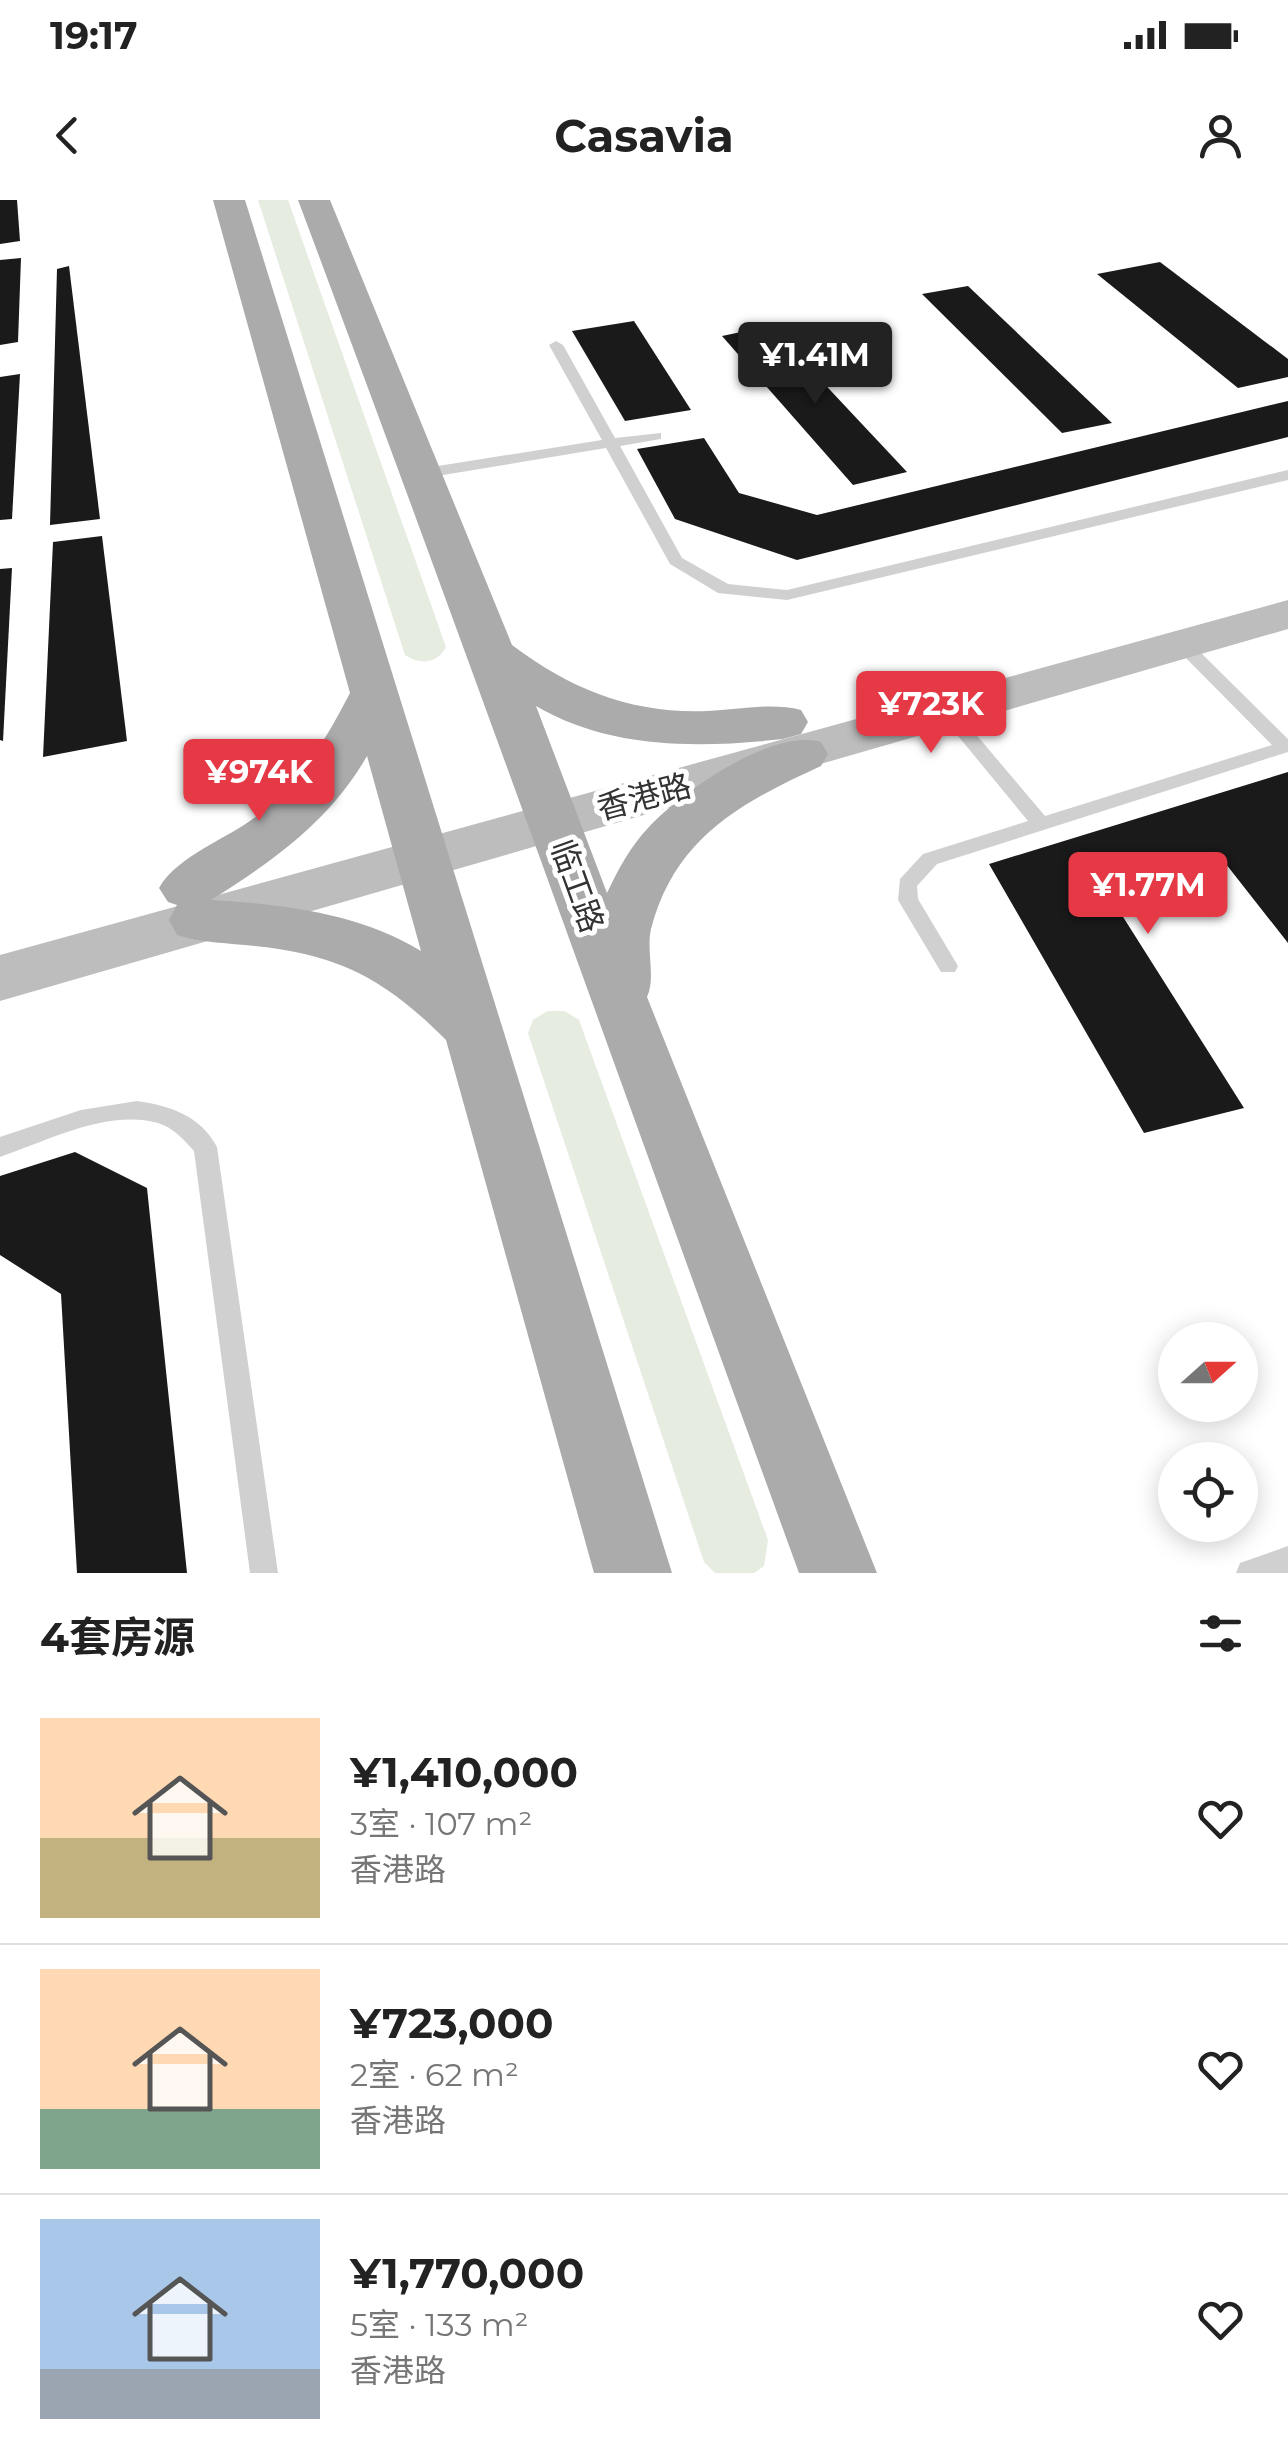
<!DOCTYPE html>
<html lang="zh">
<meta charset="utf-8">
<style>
body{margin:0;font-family:Montserrat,"Noto Sans SC",sans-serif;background:#f2f2f2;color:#222;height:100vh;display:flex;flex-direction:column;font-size:38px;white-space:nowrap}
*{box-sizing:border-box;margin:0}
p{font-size:32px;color:#767676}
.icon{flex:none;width:55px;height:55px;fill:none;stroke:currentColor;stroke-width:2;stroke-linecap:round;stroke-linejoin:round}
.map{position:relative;height:1373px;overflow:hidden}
.drawer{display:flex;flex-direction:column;background:#fff;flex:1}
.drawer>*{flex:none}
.needle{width:65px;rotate:69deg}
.buttons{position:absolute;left:1158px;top:1122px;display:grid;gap:20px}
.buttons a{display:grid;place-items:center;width:100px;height:100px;border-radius:50%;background:#fff;box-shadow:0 5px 25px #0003;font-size:50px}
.price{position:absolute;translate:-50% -85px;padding:0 22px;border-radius:10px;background:#e63946;color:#fff;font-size:32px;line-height:65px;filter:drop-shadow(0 2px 5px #0008)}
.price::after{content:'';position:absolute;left:50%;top:60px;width:30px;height:22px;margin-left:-15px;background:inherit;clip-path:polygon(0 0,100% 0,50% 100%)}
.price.selected{background:#222;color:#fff}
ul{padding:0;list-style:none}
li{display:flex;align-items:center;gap:30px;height:250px;padding:0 40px}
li+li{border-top:2px solid #e0e0e0}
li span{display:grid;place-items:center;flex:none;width:280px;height:200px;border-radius:0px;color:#555}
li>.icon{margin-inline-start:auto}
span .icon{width:120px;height:120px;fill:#fffc;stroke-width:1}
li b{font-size:42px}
h2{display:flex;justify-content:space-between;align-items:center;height:120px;padding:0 40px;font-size:42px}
.status{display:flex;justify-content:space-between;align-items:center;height:70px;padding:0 50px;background:#fff;direction:ltr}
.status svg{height:28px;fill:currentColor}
header{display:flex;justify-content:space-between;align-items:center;height:130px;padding:0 40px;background:#fff;font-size:45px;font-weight:700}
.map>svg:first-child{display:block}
</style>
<div class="status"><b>19:17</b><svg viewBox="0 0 49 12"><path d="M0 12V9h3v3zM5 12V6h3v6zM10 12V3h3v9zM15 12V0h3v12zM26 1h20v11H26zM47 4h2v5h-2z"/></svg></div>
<header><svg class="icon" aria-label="back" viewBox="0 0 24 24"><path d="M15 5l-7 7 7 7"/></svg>Casavia<svg class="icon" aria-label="person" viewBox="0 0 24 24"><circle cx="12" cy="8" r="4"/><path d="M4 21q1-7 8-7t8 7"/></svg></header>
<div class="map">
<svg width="1288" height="1373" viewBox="0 0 1288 1373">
<rect width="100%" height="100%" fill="#fff"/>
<g fill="#e6ecdf">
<path d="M258,0H288L446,447C437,464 420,465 405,455Z"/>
<path d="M547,811H565L579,820L768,1340L764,1366L754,1373H715L704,1362L528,833L533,820Z"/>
</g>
<g fill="#1a1a1a">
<path d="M0,0H17L20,41L0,44Z"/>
<path d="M21,58L18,142L0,145V60Z"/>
<path d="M1160,62L1288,159V177L1238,188L1097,74Z"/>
<path d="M69,66L100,319L50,325L57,69Z"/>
<path d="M968,86L1112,223L1062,233L922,94Z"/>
<path d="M634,121L691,210L625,221L572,131Z"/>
<path d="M770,126L907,272L853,285L722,136Z"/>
<path d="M20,174L12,319L0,320V177Z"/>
<path d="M1288,201V237L797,360L675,319L637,249L704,238L739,293L817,315Z"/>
<path d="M102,336L127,541L43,557L53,342Z"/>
<path d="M12,368L3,541L0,540V369Z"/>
<path d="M1288,572V743L1222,659L1106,690L1244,908L1144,933L989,664Z"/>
<path d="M75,952L147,988L187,1373H77L61,1094L0,1055V976Z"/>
</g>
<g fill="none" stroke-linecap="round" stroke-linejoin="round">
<g fill="#d0d0d0" fill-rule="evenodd">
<path d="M556,141L563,145L615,238L661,233V239L620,246L682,358L728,384L787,390L1288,270V280L787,400L718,393L670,364L606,248L419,279L411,274L419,269L602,240L549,145Z"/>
<path d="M1182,439L1188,440L1288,539V552L937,664L917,686L918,699L958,766L955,772H941L898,700L900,679L923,654L1028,621L940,514L937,510L940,506H952L1045,616L1272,545L1176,448L1173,444L1176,440Z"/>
<path d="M137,901C170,906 200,915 217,947L278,1373H250L194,951C183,939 174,928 158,923C107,909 47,941 0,957V937L81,910Z"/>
<path d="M1288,1346V1373H1236L1240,1363Z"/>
</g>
<path fill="#bdbdbd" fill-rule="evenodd" d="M1288,400V429L0,801V755Z"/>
<g fill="#ababab" fill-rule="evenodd">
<path d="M213,0H245L672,1373H594L446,840C386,780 341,755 255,746C228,743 203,743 177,735L169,720L177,705L168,702L159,688C178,655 228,639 258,615C301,581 325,541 350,493ZM367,556L421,751C359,713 282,704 211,700C273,661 330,621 367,556Z"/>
<path d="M298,0H330L512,445C572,490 632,514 708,511C738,510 771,502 801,510L808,522L801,534L783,539C700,548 611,550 536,506L607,693C618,670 630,647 648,628C681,592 772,528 821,542L828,554L821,566C740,603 675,638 651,729C646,751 656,778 647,797L877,1373H799C632,915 469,456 298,0Z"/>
</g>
</g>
<g text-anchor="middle" stroke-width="10" stroke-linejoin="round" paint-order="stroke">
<g font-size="32" fill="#333" stroke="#fff">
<text transform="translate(644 597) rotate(-15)" y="11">香港路</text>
<text transform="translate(577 686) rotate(70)" y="11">临工路</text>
</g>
</g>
</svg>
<div class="buttons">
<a><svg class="needle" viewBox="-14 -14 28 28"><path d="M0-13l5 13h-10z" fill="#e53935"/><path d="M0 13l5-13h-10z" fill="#767676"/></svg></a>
<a><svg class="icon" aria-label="locate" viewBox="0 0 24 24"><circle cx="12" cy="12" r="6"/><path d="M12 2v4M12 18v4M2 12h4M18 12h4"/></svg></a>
</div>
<b class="price selected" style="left:815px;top:207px">¥1.41M</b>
<b class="price" style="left:931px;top:556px">¥723K</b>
<b class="price" style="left:259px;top:624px">¥974K</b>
<b class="price" style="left:1148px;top:737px">¥1.77M</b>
</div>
<section class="drawer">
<h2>4套房源<svg class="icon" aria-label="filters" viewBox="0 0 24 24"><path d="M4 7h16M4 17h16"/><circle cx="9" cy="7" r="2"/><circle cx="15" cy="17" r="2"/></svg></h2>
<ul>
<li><span style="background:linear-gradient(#ffd9b3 60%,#c2b280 0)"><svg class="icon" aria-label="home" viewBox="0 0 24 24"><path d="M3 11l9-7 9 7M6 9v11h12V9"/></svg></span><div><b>¥1,410,000</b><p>3室 · 107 m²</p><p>香港路</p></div><svg class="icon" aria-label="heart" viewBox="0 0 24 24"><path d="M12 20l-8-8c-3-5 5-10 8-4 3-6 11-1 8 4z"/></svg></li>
<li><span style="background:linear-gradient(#ffd9b3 70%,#7fa58c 0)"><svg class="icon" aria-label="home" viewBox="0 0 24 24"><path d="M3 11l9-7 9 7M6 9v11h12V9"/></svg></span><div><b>¥723,000</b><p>2室 · 62 m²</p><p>香港路</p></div><svg class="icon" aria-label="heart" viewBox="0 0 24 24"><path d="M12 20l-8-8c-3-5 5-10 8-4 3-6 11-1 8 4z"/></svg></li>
<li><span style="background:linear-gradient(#a9c7e8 75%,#9aa5b1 0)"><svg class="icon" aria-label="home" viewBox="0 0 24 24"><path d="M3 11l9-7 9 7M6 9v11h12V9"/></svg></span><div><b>¥1,770,000</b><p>5室 · 133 m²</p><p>香港路</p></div><svg class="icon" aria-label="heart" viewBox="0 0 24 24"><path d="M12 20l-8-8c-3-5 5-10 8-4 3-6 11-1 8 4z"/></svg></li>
</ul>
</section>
